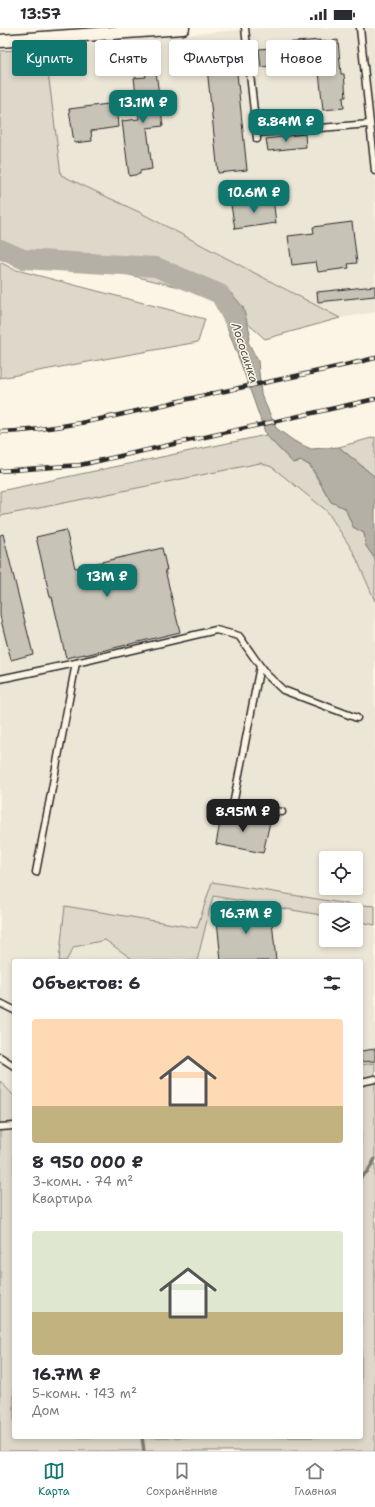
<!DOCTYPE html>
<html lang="ru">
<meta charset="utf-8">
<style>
body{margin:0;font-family:"Shantell Sans",sans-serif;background:#f2f2f3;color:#2b2b33;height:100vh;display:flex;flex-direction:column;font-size:15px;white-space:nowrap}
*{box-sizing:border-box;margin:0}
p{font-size:13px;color:#7c7c81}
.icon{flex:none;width:22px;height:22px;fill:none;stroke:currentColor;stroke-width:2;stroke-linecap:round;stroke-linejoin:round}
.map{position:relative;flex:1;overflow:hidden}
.drawer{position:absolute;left:12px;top:931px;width:351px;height:480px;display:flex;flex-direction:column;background:#fff;border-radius:4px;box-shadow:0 2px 6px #0003}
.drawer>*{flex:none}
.banner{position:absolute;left:12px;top:12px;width:351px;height:36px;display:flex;gap:8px}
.fabs{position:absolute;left:319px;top:823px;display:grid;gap:8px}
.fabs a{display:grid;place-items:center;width:44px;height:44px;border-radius:4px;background:#fff;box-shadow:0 2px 6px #0003;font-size:20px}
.price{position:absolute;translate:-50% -34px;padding:0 9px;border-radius:8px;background:#0f766e;color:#fff;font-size:13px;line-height:26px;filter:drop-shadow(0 1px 2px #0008)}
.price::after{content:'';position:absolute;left:50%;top:24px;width:12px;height:9px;margin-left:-6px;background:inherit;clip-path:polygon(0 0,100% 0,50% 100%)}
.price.active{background:#222;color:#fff}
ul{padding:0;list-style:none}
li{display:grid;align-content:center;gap:8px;height:212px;padding:0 20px}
li span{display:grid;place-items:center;height:124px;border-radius:4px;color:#555}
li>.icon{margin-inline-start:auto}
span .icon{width:72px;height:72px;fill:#fffc;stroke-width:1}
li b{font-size:17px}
h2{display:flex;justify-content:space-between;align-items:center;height:48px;padding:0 20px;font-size:17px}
.tag{padding:0 14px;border-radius:4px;background:#fff;box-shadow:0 2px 6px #0003;font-size:14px;line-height:36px}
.tag.active{background:#0f766e;color:#fff}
.status{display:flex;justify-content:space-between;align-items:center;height:28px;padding:0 20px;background:#fff;direction:ltr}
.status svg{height:11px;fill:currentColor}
.dock{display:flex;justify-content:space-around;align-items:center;height:56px;border-top:1px solid #e1e1e2;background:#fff;font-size:11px;color:#7c7c81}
.dock a{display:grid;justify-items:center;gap:2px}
.dock .active{color:#0f766e}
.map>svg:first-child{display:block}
</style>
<div class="status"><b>13:57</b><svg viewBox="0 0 49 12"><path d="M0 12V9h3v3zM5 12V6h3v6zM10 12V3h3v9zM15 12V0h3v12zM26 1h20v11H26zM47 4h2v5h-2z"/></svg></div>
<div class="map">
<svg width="375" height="1423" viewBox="0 0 375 1423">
<rect width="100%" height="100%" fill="#fcf5e5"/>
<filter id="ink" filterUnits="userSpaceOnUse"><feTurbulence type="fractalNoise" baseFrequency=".025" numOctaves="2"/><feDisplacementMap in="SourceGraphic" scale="8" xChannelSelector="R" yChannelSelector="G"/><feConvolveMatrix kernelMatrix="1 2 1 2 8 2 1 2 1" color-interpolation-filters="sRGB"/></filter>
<g filter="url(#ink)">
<g fill="#ece6d7" fill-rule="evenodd">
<path d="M259,0H375V284L340,290L141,185L61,147L45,20Z"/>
<path d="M260,435L272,439L327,483L354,525L375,573V878L348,876L212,854L197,900L65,878L59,933H14V1068L0,1053V488ZM326,830H356V860H326Z"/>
<path d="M213,868L326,888V912H356V893L375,897V1035L361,1037V933H197Z"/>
<path d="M105,912L135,933H66L74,919Z"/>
</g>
<g fill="#ded8ca" stroke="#84827a">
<path d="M45,20L61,147L141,185L340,290L265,311L217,268L25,222L0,212V23Z"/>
<path d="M0,234L13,241L205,291L198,314L0,350Z"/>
<path d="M266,407L293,435L302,433L310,438L331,474L345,480L353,499L364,505L366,518L375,531V573L354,525L327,483L272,439L260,435L0,488V463Z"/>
<path d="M375,409V449L339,419Z"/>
<path d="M212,854L348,876L375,878V897L356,893V882H326V888L213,868L197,933H135L105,912L74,919L66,933H59L65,878L197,900Z"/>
<path d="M375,1035V1423H0V1053L14,1068V1409H361V1037Z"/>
</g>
<path fill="#b4b0a5" stroke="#7d7b74" d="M231,265L243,279L250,305L248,314L258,333L261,366L276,400L294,413L311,421L339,419L375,449V531L366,518L364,505L353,499L345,480L331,474L311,438L302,433L293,435L266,407L241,336L224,291L216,274Z"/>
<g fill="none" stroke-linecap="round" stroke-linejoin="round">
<g stroke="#7d7b74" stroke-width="3.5">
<path d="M361,1149L368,1143L375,1131"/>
<path d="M142,1409L144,1423"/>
</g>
<path stroke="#b4b0a5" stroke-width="20" d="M0,221L23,231L156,239L220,266L235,294"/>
</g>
<g fill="#c8c3b7" stroke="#2b2b2b">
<path d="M320,12V14L338,12L341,46H344L346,69H343L344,80L323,82L318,34L261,39L259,21L271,20V16Z"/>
<path d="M236,36L247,142L218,145L207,40Z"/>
<path d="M156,44L163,98L147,100L152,141L140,143V146L129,148L122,93L139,91L134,50L146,49L145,45Z"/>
<path d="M116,75L118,99L91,103L92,113L74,115L69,81Z"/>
<path d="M305,106L306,119L268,123L266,111Z"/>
<path d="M273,170L276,195L235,201L231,177Z"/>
<path d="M352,194L357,235L348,236L349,240L318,244L316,234L292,237L288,208L314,205L313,199Z"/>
<path d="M375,258V268L318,274L317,264Z"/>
<path d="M66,502L75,540L162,520L167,542H165L180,604L85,627V626L66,630L52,569H50L36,509Z"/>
<path d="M3,506L33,626L11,632L0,588V507Z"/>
<path d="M222,784L270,794L263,825L216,816Z"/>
<path d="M256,878L257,884L271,883L276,933H221L216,882Z"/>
<path d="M375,1021V1033L361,1034V1023Z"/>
</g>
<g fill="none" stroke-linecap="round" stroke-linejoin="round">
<defs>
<g id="lane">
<path d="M245,0L257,111"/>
<path d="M360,0L375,143"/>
<path d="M257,105L370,96"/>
<path d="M260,638L267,647L283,662L357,690"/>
<path d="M0,651L76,635L216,602L239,608L260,638L233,777L282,784"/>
<path d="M36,844L76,635"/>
<path d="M0,975L14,982"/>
<path d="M0,1029L14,1038"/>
<path d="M361,1054L375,1051"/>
<path d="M0,1099L14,1098"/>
</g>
<path id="street" d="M0,13L183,0"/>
</defs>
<use href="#lane" stroke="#2b2b2b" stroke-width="9"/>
<use href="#street" stroke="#2b2b2b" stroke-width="15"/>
<use href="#lane" stroke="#fcf5e5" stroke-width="6"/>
<use href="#street" stroke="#fcf5e5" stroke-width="12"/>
<defs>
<g id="rail">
<path d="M0,404C70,402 138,382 206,367C262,355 319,344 375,330"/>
<path d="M0,443L80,437L375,371"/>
</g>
</defs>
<use href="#rail" stroke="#2b2b2b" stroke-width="4.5"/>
<use href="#rail" stroke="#fcf5e5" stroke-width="3" stroke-dasharray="9" stroke-linecap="butt"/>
</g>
</g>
<g text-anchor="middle" stroke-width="3" stroke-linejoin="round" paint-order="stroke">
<g font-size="12" font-style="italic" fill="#545350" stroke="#fcf5e5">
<text transform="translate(245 325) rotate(72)" y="4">Лососинка</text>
</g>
</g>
</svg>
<div class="fabs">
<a><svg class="icon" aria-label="locate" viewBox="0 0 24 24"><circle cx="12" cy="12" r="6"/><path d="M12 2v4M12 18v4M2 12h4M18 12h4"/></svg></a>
<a><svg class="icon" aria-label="layers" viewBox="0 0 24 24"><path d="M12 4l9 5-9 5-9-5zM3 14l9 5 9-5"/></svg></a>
</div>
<b class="price" style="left:143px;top:96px">13.1M ₽</b>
<b class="price" style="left:286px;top:115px">8.84M ₽</b>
<b class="price" style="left:254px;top:186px">10.6M ₽</b>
<b class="price" style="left:107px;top:570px">13M ₽</b>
<b class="price active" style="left:243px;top:805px">8.95M ₽</b>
<b class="price" style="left:246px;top:907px">16.7M ₽</b>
<div class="banner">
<a class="tag active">Купить</a>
<a class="tag">Снять</a>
<a class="tag">Фильтры</a>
<a class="tag">Новое</a>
</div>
<section class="drawer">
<h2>Объектов: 6<svg class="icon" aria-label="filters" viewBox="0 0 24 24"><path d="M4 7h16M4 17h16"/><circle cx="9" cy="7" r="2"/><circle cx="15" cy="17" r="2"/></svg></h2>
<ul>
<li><span style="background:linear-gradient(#ffd9b3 70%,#c2b280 0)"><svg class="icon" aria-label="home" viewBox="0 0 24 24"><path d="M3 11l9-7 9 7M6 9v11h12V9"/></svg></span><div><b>8 950 000 ₽</b><p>3-комн. · 74 m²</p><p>Квартира</p></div></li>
<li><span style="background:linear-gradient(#dfe7d0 65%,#c2b280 0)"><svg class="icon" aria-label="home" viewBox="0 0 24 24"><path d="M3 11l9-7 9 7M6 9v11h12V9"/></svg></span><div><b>16.7M ₽</b><p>5-комн. · 143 m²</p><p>Дом</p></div></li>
</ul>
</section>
</div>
<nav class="dock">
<a class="active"><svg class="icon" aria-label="map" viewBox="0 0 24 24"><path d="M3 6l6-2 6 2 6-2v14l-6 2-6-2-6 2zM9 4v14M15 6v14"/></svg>Карта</a>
<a><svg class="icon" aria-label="saved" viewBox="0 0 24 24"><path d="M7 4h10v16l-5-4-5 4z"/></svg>Сохранённые</a>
<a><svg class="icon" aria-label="home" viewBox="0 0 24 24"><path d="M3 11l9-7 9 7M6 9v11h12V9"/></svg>Главная</a>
</nav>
